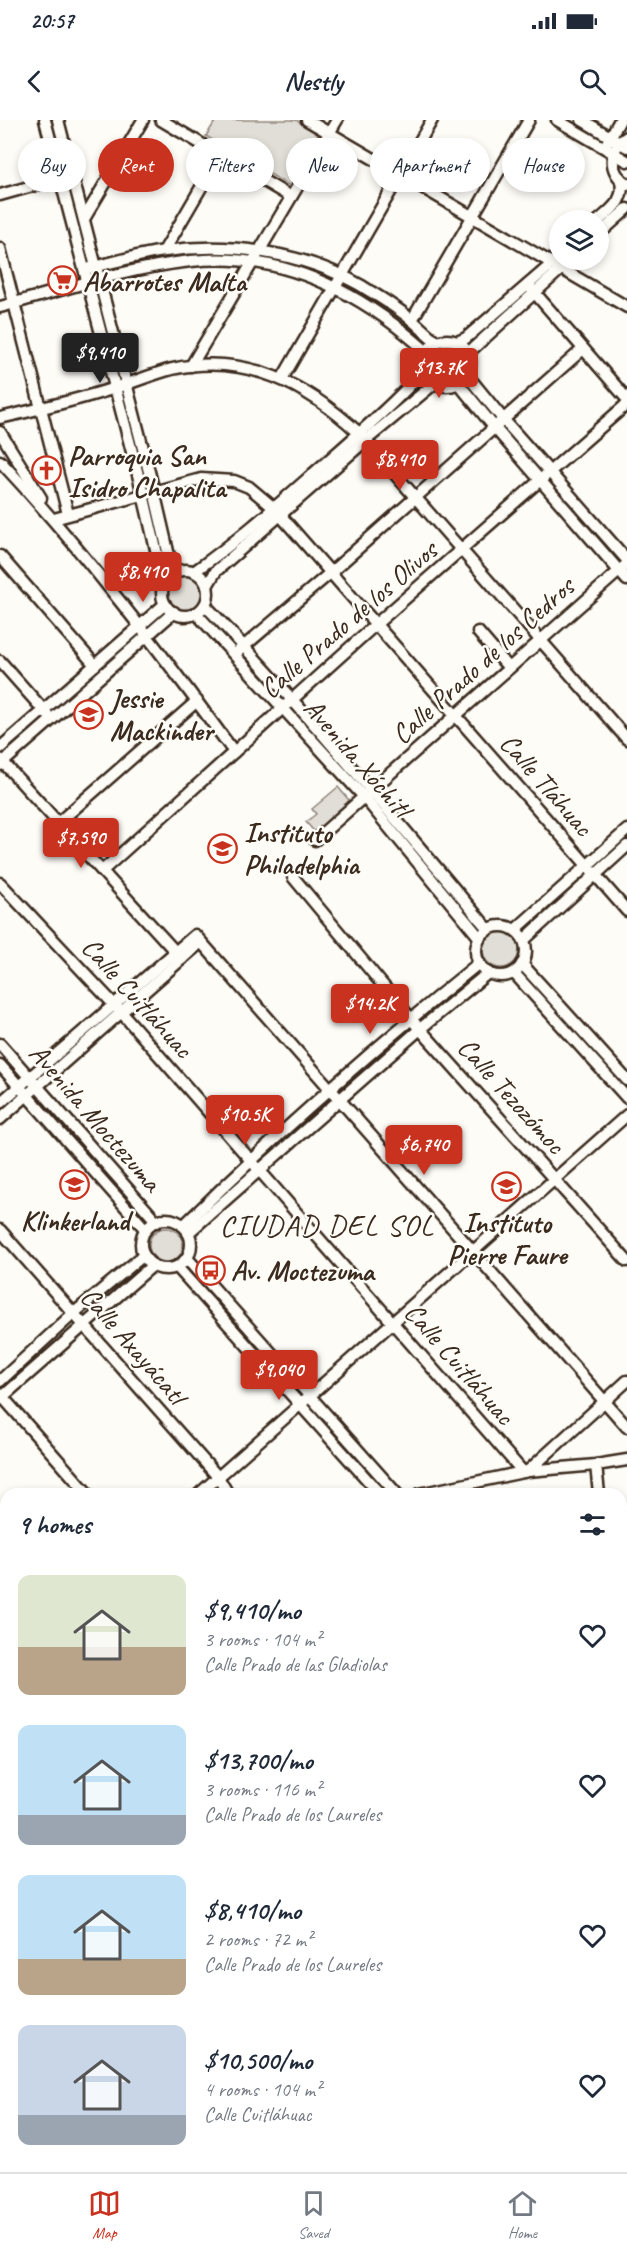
<!DOCTYPE html>
<meta charset="utf-8">
<style>
body{margin:0;font-family:Caveat,sans-serif;background:#f2f2f3;color:#1f2937;height:100vh;display:flex;flex-direction:column;font-size:22px;white-space:nowrap}
*{box-sizing:border-box;margin:0}
p{font-size:20px;color:#747a83}
.icon{flex:none;width:33px;height:33px;fill:none;stroke:currentColor;stroke-width:2;stroke-linecap:round;stroke-linejoin:round}
.map{position:relative;flex:1;overflow:hidden}
.side{position:absolute;left:0px;top:1368px;width:627px;height:684px;display:flex;flex-direction:column;background:#fff;border-radius:18px 18px 0 0;box-shadow:0 3px 9px #0003}
.side>*{flex:none}
.hud{position:absolute;left:18px;top:18px;width:591px;height:54px;display:flex;gap:12px}
.fabs{position:absolute;left:549px;top:90px;display:grid;gap:12px}
.fabs a{display:grid;place-items:center;width:60px;height:60px;border-radius:50%;background:#fff;box-shadow:0 3px 9px #0003;font-size:30px}
.price{position:absolute;translate:-50% -51px;padding:0 14px;border-radius:6px;background:#c8321e;color:#fff;font-size:20px;line-height:39px;filter:drop-shadow(0 2px 3px #0008)}
.price::after{content:'';position:absolute;left:50%;top:36px;width:18px;height:14px;margin-left:-9px;background:inherit;clip-path:polygon(0 0,100% 0,50% 100%)}
.price.selected{background:#222;color:#fff}
ul{padding:0;list-style:none}
li{display:flex;align-items:center;gap:18px;height:150px;padding:0 18px}
li span{display:grid;place-items:center;flex:none;width:168px;height:120px;border-radius:12px;color:#555}
li>.icon{margin-inline-start:auto}
span .icon{width:72px;height:72px;fill:#fffc;stroke-width:1}
li b{font-size:26px}
h2{display:flex;justify-content:space-between;align-items:center;height:72px;padding:0 18px;font-size:26px}
.tag{padding:0 21px;border-radius:27px;background:#fff;box-shadow:0 3px 9px #0003;font-size:21px;line-height:54px}
.tag.selected{background:#c8321e;color:#fff}
.status{display:flex;justify-content:space-between;align-items:center;height:42px;padding:0 30px;background:#fff;direction:ltr}
.status svg{height:16px;fill:currentColor}
header{display:flex;justify-content:space-between;align-items:center;height:78px;padding:0 18px;background:#fff;font-size:27px;font-weight:800}
.dock{display:flex;justify-content:space-around;align-items:center;height:84px;border-top:2px solid #e0e1e3;background:#fff;font-size:16px;color:#747a83}
.dock a{display:grid;justify-items:center;gap:3px}
.dock .selected{color:#c8321e}
.map>svg:first-child{display:block}
</style>
<div class="status"><b>20:57</b><svg viewBox="0 0 49 12"><path d="M0 12V9h3v3zM5 12V6h3v6zM10 12V3h3v9zM15 12V0h3v12zM26 1h20v11H26zM47 4h2v5h-2z"/></svg></div>
<header><svg class="icon" aria-label="back" viewBox="0 0 24 24"><path d="M15 5l-7 7 7 7"/></svg>Nestly<svg class="icon" aria-label="search" viewBox="0 0 24 24"><circle cx="10" cy="10" r="6"/><path d="M15 15l6 6"/></svg></header>
<div class="map">
<svg width="627" height="2052" viewBox="0 0 627 2052">
<rect width="100%" height="100%" fill="#fdfcf7"/>
<filter id="ink" filterUnits="userSpaceOnUse"><feTurbulence type="fractalNoise" baseFrequency=".0167" numOctaves="2"/><feDisplacementMap in="SourceGraphic" scale="12" xChannelSelector="R" yChannelSelector="G"/><feConvolveMatrix kernelMatrix="1 2 1 2 8 2 1 2 1" color-interpolation-filters="sRGB"/></filter>
<g filter="url(#ink)">
<g fill="#e1ded7" stroke="#8e847a" stroke-width="1.5">
<path d="M216,0H296L321,15L290,66L206,16Z"/>
<circle cx="447" cy="242" r="17"/>
<circle cx="185" cy="473" r="18"/>
<path d="M338,667L353,685L318,716L306,702L316,694L312,689Z"/>
<circle cx="501" cy="830" r="18"/>
<circle cx="166" cy="1125" r="17"/>
<path d="M0,1582L6,1584V1633H0Z"/>
<path d="M0,1696L6,1699V1735L0,1738Z"/>
<path d="M84,2046H166L164,2052H84Z"/>
</g>
<g fill="none" stroke-linecap="round" stroke-linejoin="round">
<path stroke="#d6d2cc" stroke-width="14" stroke-dasharray="14 7" stroke-linecap="butt" d="M0,1661H6"/>
<defs>
<g id="minor">
<path d="M45,0L143,374L164,464"/>
<path d="M58,0L154,371L173,453"/>
<path d="M161,0L291,77"/>
<path d="M307,0L627,187"/>
<path d="M557,0L627,41"/>
<path d="M582,0L627,27"/>
<path d="M627,17C608,29 608,52 627,64"/>
<path d="M607,23L620,0"/>
<path d="M0,75L61,58"/>
<path d="M84,99L143,0"/>
<path d="M598,101C612,89 627,79 620,58"/>
<path d="M598,115L627,89"/>
<path d="M0,128L68,394"/>
<path d="M164,131L220,35"/>
<path d="M90,148C115,142 140,134 165,131C231,122 302,132 360,165C378,176 397,187 413,201C421,208 428,215 437,222"/>
<path d="M528,165L627,279"/>
<path d="M0,187C63,170 127,148 191,141C283,131 361,172 427,232"/>
<path d="M412,200L529,0"/>
<circle cx="447" cy="243" r="23"/>
<path d="M457,222L466,218L560,137"/>
<path d="M468,233L571,140"/>
<path d="M191,246L337,0"/>
<path d="M467,255L503,299L627,440"/>
<path d="M282,259L432,0"/>
<path d="M458,263L494,307L627,460"/>
<path d="M0,298C39,289 78,280 115,268C134,262 153,254 172,249C246,232 307,265 359,313L627,619"/>
<path d="M0,312L41,378"/>
<path d="M0,341C85,432 160,531 234,632"/>
<path d="M54,399L201,359L234,361L249,367L274,388L627,791"/>
<path d="M0,436L95,545"/>
<circle cx="185" cy="473" r="23"/>
<path d="M195,451C239,420 281,382 322,346C357,315 394,284 425,249"/>
<path d="M207,466L216,451L365,321L435,263"/>
<path d="M205,485C304,589 396,699 488,809"/>
<path d="M196,493L364,677L479,817"/>
<path d="M478,512L509,548"/>
<path d="M235,534L329,454L583,229"/>
<path d="M0,541L47,594"/>
<path d="M0,628L165,484"/>
<path d="M0,639L182,839"/>
<path d="M0,645L174,492"/>
<path d="M58,703L197,581"/>
<path d="M315,720L627,444"/>
<path d="M102,751L375,505L627,284"/>
<path d="M293,757L411,899L627,1141"/>
<path d="M0,763L122,893L523,1352"/>
<circle cx="501" cy="831" r="25"/>
<path d="M515,810L627,710"/>
<path d="M524,820L627,726"/>
<path d="M522,844L627,960"/>
<path d="M514,853L627,978"/>
<path d="M0,924L157,1102"/>
<path d="M0,945L146,1110"/>
<path d="M0,983L195,815L627,1307"/>
<path d="M0,999L201,822"/>
<circle cx="166" cy="1124" r="25"/>
<path d="M183,1106C277,1014 376,926 479,843"/>
<path d="M0,1110L218,1357L228,1374"/>
<path d="M188,1113L420,909L488,853"/>
<path d="M187,1138L397,1374"/>
<path d="M177,1147L380,1374"/>
<path d="M0,1261L74,1193L144,1135"/>
<path d="M0,1274L88,1374"/>
<path d="M0,1279L153,1145"/>
<path d="M596,1345L599,1374"/>
<path d="M528,1351L627,1261"/>
<path d="M199,1374L627,995"/>
<path d="M419,1374L528,1351L596,1345L627,1340"/>
<path d="M0,1437L6,1444"/>
<path d="M621,1447H627"/>
<path d="M621,1547L625,1576"/>
<path d="M0,1551L6,1546"/>
<path d="M0,2001H6"/>
<path d="M610,2046L626,2052"/>
<path d="M71,2052V2046"/>
<path d="M173,2052L175,2046"/>
<path d="M264,2052L266,2046"/>
<path d="M363,2052L366,2046"/>
<path d="M385,2052L388,2046"/>
<path d="M472,2052L475,2046"/>
<path d="M561,2052L564,2046"/>
</g>
<g id="major">
<path d="M0,1571L6,1573"/>
<path d="M621,1577L627,1576"/>
<path d="M621,1597L627,1596"/>
<path d="M621,1608L627,1607"/>
<path d="M0,1642H6"/>
<path d="M0,1671L6,1670"/>
<path d="M0,1687L6,1690"/>
<path d="M0,1754L6,1752"/>
<path d="M621,1900L627,1902"/>
<path d="M621,1916L627,1919"/>
<path d="M621,1932L627,1934"/>
</g>
</defs>
<use href="#minor" stroke="#3b2a1e" stroke-width="15"/>
<use href="#major" stroke="#3b2a1e" stroke-width="18"/>
<use href="#minor" stroke="#fdfcf7" stroke-width="10"/>
<use href="#major" stroke="#fdfcf7" stroke-width="14"/>
</g>
</g>
<defs>
<symbol id="supermarket-ring" viewBox="-11 -11 22 22"><circle r="9.5" fill="#fdfcf7" stroke="#c8321e" stroke-width="1.5"/><path d="M-6-5.5h2.5l.6 2H6L4.5 2H-2.5L-4.4-4H-6ZM-1.5 3.2a1.3 1.3 0 1 0 .1 0ZM3 3.2a1.3 1.3 0 1 0 .1 0Z" fill="#c8321e"/></symbol>
<symbol id="church-ring" viewBox="-11 -11 22 22"><circle r="9.5" fill="#fdfcf7" stroke="#c8321e" stroke-width="1.5"/><path d="M-1.2-6h2.4v3.5h3.3v2.4h-3.3V6h-2.4V-.1h-3.3v-2.4h3.3Z" fill="#c8321e"/></symbol>
<symbol id="school-ring" viewBox="-11 -11 22 22"><circle r="9.5" fill="#fdfcf7" stroke="#c8321e" stroke-width="1.5"/><path d="M0-5L7-2L0 1L-7-2ZM-4 1L0 2.5L4 1V4Q0 6-4 4Z" fill="#c8321e"/></symbol>
<symbol id="bus-ring" viewBox="-11 -11 22 22"><circle r="9.5" fill="#fdfcf7" stroke="#c8321e" stroke-width="1.5"/><path d="M-5-6H5V4H4V6H2V4H-2V6H-4V4H-5ZM-3.5-4V0h7V-4ZM-3.5 1.2v1.5H-2V1.2ZM2 1.2v1.5H3.5V1.2Z" fill="#c8321e"/></symbol>
</defs>
<g fill-rule="evenodd">
<use href="#supermarket-ring" x="46" y="144" width="33" height="33"/>
<use href="#church-ring" x="30" y="334" width="33" height="33"/>
<use href="#school-ring" x="72" y="578" width="33" height="33"/>
<use href="#school-ring" x="206" y="712" width="33" height="33"/>
<use href="#school-ring" x="58" y="1048" width="33" height="33"/>
<use href="#school-ring" x="490" y="1050" width="33" height="33"/>
<use href="#bus-ring" x="194" y="1134" width="33" height="33"/>
</g>
<g text-anchor="middle" stroke-width="5" stroke-linejoin="round" paint-order="stroke">
<g font-size="28" font-weight="bold" fill="#3b2a1e" stroke="#fdfcf7" text-anchor="start">
<text x="83" y="171">Abarrotes Malta</text>
<text x="68" y="345">Parroquia San<tspan x="68" dy="32">Isidro Chapalita</tspan></text>
<text x="110" y="588">Jessie<tspan x="110" dy="32">Mackinder</tspan></text>
<text x="244" y="722">Instituto<tspan x="244" dy="32">Philadelphia</tspan></text>
<text x="75" y="1110" text-anchor="middle">Klinkerland</text>
<text x="507" y="1112" text-anchor="middle">Instituto<tspan x="507" dy="32">Pierre Faure</tspan></text>
<text x="231" y="1160">Av. Moctezuma</text>
</g>
<g font-size="28" fill="#3b2a1e" stroke="#fdfcf7">
<text transform="translate(348 499) rotate(-41)" y="10">Calle Prado de los Olivos</text>
<text transform="translate(482 540) rotate(-42)" y="10">Calle Prado de los Cedros</text>
<text transform="translate(358 637) rotate(49)" y="10">Avenida Xóchitl</text>
<text transform="translate(547 664) rotate(49)" y="10">Calle Tláhuac</text>
<text transform="translate(138 877) rotate(48)" y="10">Calle Cuitláhuac</text>
<text transform="translate(512 975) rotate(48)" y="10">Calle Tezozómoc</text>
<text transform="translate(96 997) rotate(49)" y="10">Avenida Moctezuma</text>
<text transform="translate(134 1225) rotate(49)" y="10">Calle Axayácatl</text>
<text transform="translate(460 1243) rotate(49)" y="10">Calle Cuitláhuac</text>
</g>
<g font-size="30" letter-spacing="1.5" fill="#3b2a1e" stroke="#fdfcf7">
<text x="327" y="1115">CIUDAD DEL SOL</text>
</g>
</g>
</svg>
<div class="fabs">
<a><svg class="icon" aria-label="layers" viewBox="0 0 24 24"><path d="M12 4l9 5-9 5-9-5zM3 14l9 5 9-5"/></svg></a>
</div>
<b class="price selected" style="left:100px;top:264px">$9,410</b>
<b class="price" style="left:439px;top:279px">$13.7K</b>
<b class="price" style="left:400px;top:371px">$8,410</b>
<b class="price" style="left:143px;top:483px">$8,410</b>
<b class="price" style="left:81px;top:749px">$7,590</b>
<b class="price" style="left:370px;top:915px">$14.2K</b>
<b class="price" style="left:245px;top:1026px">$10.5K</b>
<b class="price" style="left:424px;top:1056px">$6,740</b>
<b class="price" style="left:279px;top:1281px">$9,040</b>
<div class="hud">
<a class="tag">Buy</a>
<a class="tag selected">Rent</a>
<a class="tag">Filters</a>
<a class="tag">New</a>
<a class="tag">Apartment</a>
<a class="tag">House</a>
</div>
<section class="side">
<h2>9 homes<svg class="icon" aria-label="filters" viewBox="0 0 24 24"><path d="M4 7h16M4 17h16"/><circle cx="9" cy="7" r="2"/><circle cx="15" cy="17" r="2"/></svg></h2>
<ul>
<li><span style="background:linear-gradient(#dfe7d0 60%,#b9a48a 0)"><svg class="icon" aria-label="home" viewBox="0 0 24 24"><path d="M3 11l9-7 9 7M6 9v11h12V9"/></svg></span><div><b>$9,410/mo</b><p>3 rooms · 104 m²</p><p>Calle Prado de las Gladiolas</p></div><svg class="icon" aria-label="heart" viewBox="0 0 24 24"><path d="M12 20l-8-8c-3-5 5-10 8-4 3-6 11-1 8 4z"/></svg></li>
<li><span style="background:linear-gradient(#bfe0f5 75%,#9aa5b1 0)"><svg class="icon" aria-label="home" viewBox="0 0 24 24"><path d="M3 11l9-7 9 7M6 9v11h12V9"/></svg></span><div><b>$13,700/mo</b><p>3 rooms · 116 m²</p><p>Calle Prado de los Laureles</p></div><svg class="icon" aria-label="heart" viewBox="0 0 24 24"><path d="M12 20l-8-8c-3-5 5-10 8-4 3-6 11-1 8 4z"/></svg></li>
<li><span style="background:linear-gradient(#bfe0f5 70%,#b9a48a 0)"><svg class="icon" aria-label="home" viewBox="0 0 24 24"><path d="M3 11l9-7 9 7M6 9v11h12V9"/></svg></span><div><b>$8,410/mo</b><p>2 rooms · 72 m²</p><p>Calle Prado de los Laureles</p></div><svg class="icon" aria-label="heart" viewBox="0 0 24 24"><path d="M12 20l-8-8c-3-5 5-10 8-4 3-6 11-1 8 4z"/></svg></li>
<li><span style="background:linear-gradient(#c9d6e8 75%,#9aa5b1 0)"><svg class="icon" aria-label="home" viewBox="0 0 24 24"><path d="M3 11l9-7 9 7M6 9v11h12V9"/></svg></span><div><b>$10,500/mo</b><p>4 rooms · 104 m²</p><p>Calle Cuitláhuac</p></div><svg class="icon" aria-label="heart" viewBox="0 0 24 24"><path d="M12 20l-8-8c-3-5 5-10 8-4 3-6 11-1 8 4z"/></svg></li>
</ul>
</section>
</div>
<nav class="dock">
<a class="selected"><svg class="icon" aria-label="map" viewBox="0 0 24 24"><path d="M3 6l6-2 6 2 6-2v14l-6 2-6-2-6 2zM9 4v14M15 6v14"/></svg>Map</a>
<a><svg class="icon" aria-label="saved" viewBox="0 0 24 24"><path d="M7 4h10v16l-5-4-5 4z"/></svg>Saved</a>
<a><svg class="icon" aria-label="home" viewBox="0 0 24 24"><path d="M3 11l9-7 9 7M6 9v11h12V9"/></svg>Home</a>
</nav>
